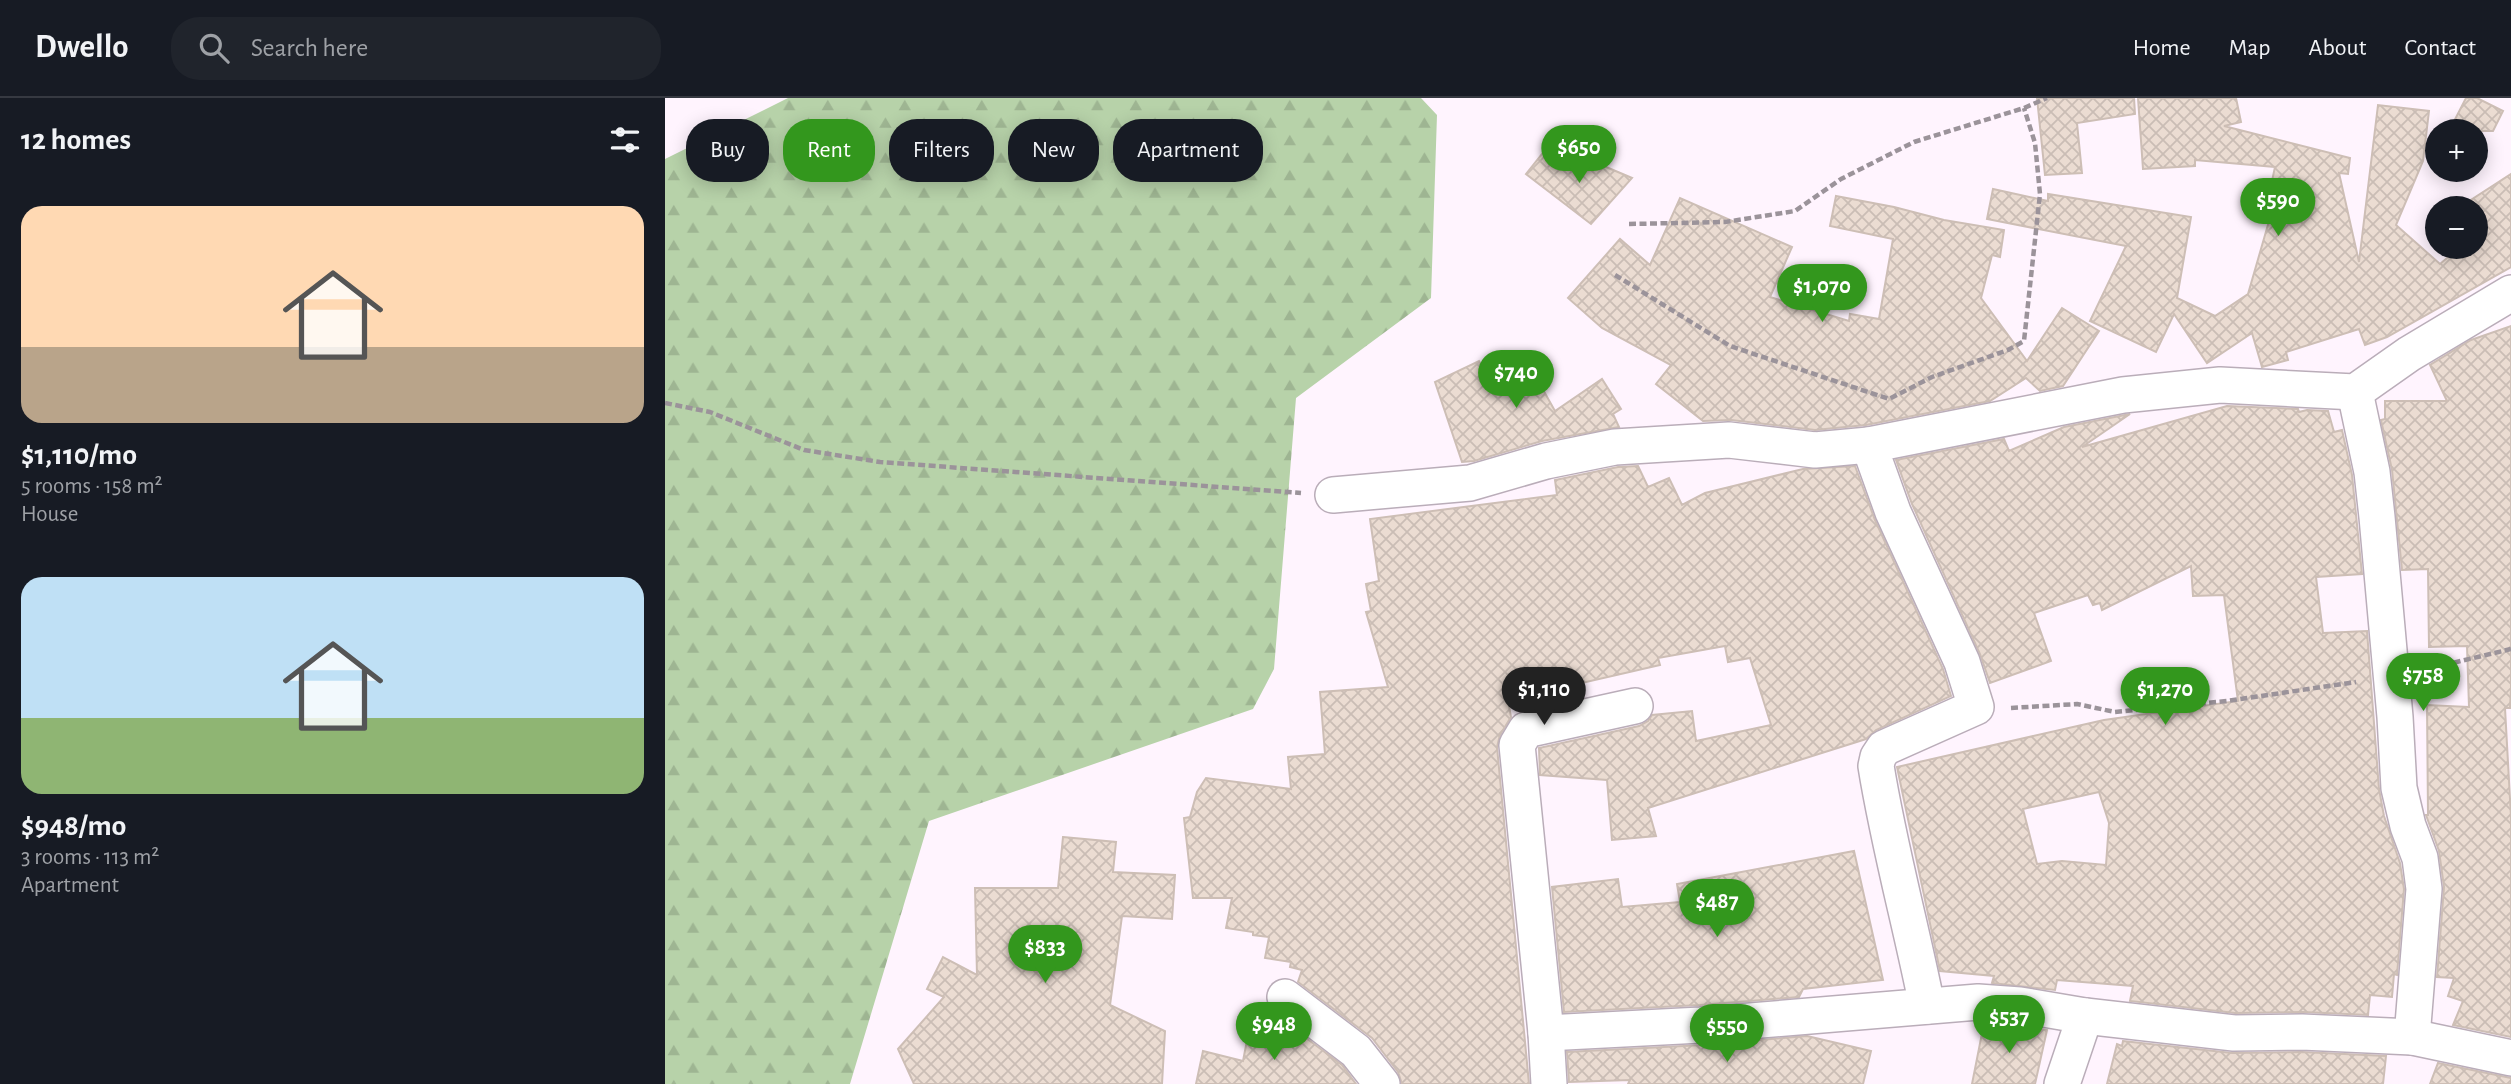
<!DOCTYPE html>
<meta charset="utf-8">
<style>
body{margin:0;font-family:"Alegreya Sans",sans-serif;background:#20242c;color:#f1f3f6;height:100vh;display:flex;flex-direction:column;font-size:26px;white-space:nowrap}
*{box-sizing:border-box;margin:0}
p{font-size:23px;color:#9ea1a6}
.icon{flex:none;width:38px;height:38px;fill:none;stroke:currentColor;stroke-width:2;stroke-linecap:round;stroke-linejoin:round}
.map{position:relative;flex:1;overflow:hidden}
.panel{display:flex;flex-direction:column;background:#171b24;width:665px}
.panel>*{flex:none}
.banner{position:absolute;left:21px;top:21px;width:665px;height:63px;display:flex;gap:14px}
.buttons{position:absolute;left:1760px;top:21px;display:grid;gap:14px}
.buttons a{display:grid;place-items:center;width:63px;height:63px;border-radius:50%;background:#171b24;box-shadow:0 4px 18px #0003;font-size:35px}
.price{position:absolute;translate:-50% -60px;padding:0 16px;border-radius:24px;background:#33971d;color:#fff;font-size:23px;line-height:46px;filter:drop-shadow(0 2px 4px #0008)}
.price::after{content:'';position:absolute;left:50%;top:42px;width:21px;height:16px;margin-left:-10px;background:inherit;clip-path:polygon(0 0,100% 0,50% 100%)}
.price.on{background:#222;color:#fff}
ul{padding:0;list-style:none}
li{display:grid;align-content:center;gap:14px;height:371px;padding:0 21px}
li span{display:grid;place-items:center;height:217px;border-radius:21px;color:#555}
li>.icon{margin-inline-start:auto}
span .icon{width:126px;height:126px;fill:#fffc;stroke-width:1}
li b{font-size:30px}
h2{display:flex;justify-content:space-between;align-items:center;height:84px;padding:0 21px;font-size:30px}
.tag{padding:0 24px;border-radius:28px;background:#171b24;box-shadow:0 4px 18px #0003;font-size:24px;line-height:63px}
.tag.on{background:#33971d;color:#fff}
header{display:flex;align-items:center;gap:42px;box-sizing:border-box;height:98px;padding:0 35px;background:#171b24;border-bottom:2px solid #363941}
header strong{font-size:33px}
nav{display:flex;gap:38px;margin-inline-start:auto;font-size:24px}
.search{width:490px;height:63px;background:#20242c;display:flex;align-items:center;gap:18px;box-sizing:border-box;padding:0 24px;border-radius:28px;color:#9ea1a6;font-size:26px}
main{display:flex;flex:1;min-height:0}
.map>svg:first-child{display:block}
</style>
<header>
<strong>Dwello</strong>
<div class="search"><svg class="icon" aria-label="search" viewBox="0 0 24 24"><circle cx="10" cy="10" r="6"/><path d="M15 15l6 6"/></svg>Search here</div>
<nav><a>Home</a><a>Map</a><a>About</a><a>Contact</a></nav>
</header>
<main>
<section class="panel">
<h2>12 homes<svg class="icon" aria-label="filters" viewBox="0 0 24 24"><path d="M4 7h16M4 17h16"/><circle cx="9" cy="7" r="2"/><circle cx="15" cy="17" r="2"/></svg></h2>
<ul>
<li><span style="background:linear-gradient(#ffd9b3 65%,#b9a48a 0)"><svg class="icon" aria-label="home" viewBox="0 0 24 24"><path d="M3 11l9-7 9 7M6 9v11h12V9"/></svg></span><div><b>$1,110/mo</b><p>5 rooms · 158 m²</p><p>House</p></div></li>
<li><span style="background:linear-gradient(#bfe0f5 65%,#8fb573 0)"><svg class="icon" aria-label="home" viewBox="0 0 24 24"><path d="M3 11l9-7 9 7M6 9v11h12V9"/></svg></span><div><b>$948/mo</b><p>3 rooms · 113 m²</p><p>Apartment</p></div></li>
</ul>
</section>
<div class="map">
<svg width="1846" height="986" viewBox="0 0 1846 986">
<defs>
<pattern id="forest-firs" width="22" height="20" patternUnits="userSpaceOnUse" patternTransform="scale(1.75)"><rect width="22" height="20" fill="#b7d2a9"/><path d="M5 1l3.5 6h-7zM16 11l3.5 6h-7z" fill="#9eb592"/></pattern>
<pattern id="building-cross-hatch" width="8" height="8" patternUnits="userSpaceOnUse" patternTransform="scale(1.75)"><rect width="8" height="8" fill="#ebdcd2"/><path d="M0 0l8 8M0 8l8-8" fill="none" stroke="#cabdb5"/></pattern>
</defs>
<rect width="100%" height="100%" fill="#fff4fe"/>
<path fill="url(#forest-firs)" d="M123,0H756L772,17L766,200L631,300L609,571L588,611L264,723L185,986H0V61Z"/>
<g fill="url(#building-cross-hatch)" stroke="#cdbeb5" stroke-width="2" fill-rule="evenodd">
<path d="M1372,0H1469L1470,16L1412,25L1417,75L1380,77Z"/>
<path d="M1473,0H1571L1576,24L1559,28L1685,60L1683,76L1674,75L1694,164L1713,7L1764,13L1758,63L1731,127L1775,166L1795,149H1811V136L1822,127L1811,119V110H1802L1798,107L1846,76V169L1722,239L1700,247L1694,231L1621,254L1623,262L1597,269L1587,235L1542,265L1509,216L1491,254L1425,223L1461,148L1322,121L1328,91L1383,103V96L1526,119L1512,200L1550,218L1583,196L1615,85L1607,83L1610,69L1530,62V68L1478,71Z"/>
<path d="M1801,0H1812L1838,13L1828,33H1784Z"/>
<path d="M881,51L914,77L927,63L967,80L926,126L861,76Z"/>
<path d="M1171,98L1229,109L1279,122L1339,132L1335,159L1327,157L1316,200L1362,263L1397,210L1434,233L1398,288L1375,293L1361,280L1325,303L1201,327L1150,332L1066,322L1038,323L991,286L1006,267L937,230L903,200L955,141L985,167L1015,100L1127,149L1105,199L1184,223L1185,216L1214,221L1228,141L1165,128Z"/>
<path d="M1846,228V591L1845,610H1840L1846,719V939L1788,927L1798,903L1783,898L1789,880L1772,879L1779,789L1774,753L1761,717H1763L1762,607L1804,609L1802,548L1764,549L1763,471L1737,472L1727,372L1716,322L1720,321V303H1782L1765,267L1806,242Z"/>
<path d="M858,256L890,313L937,281L956,311L948,316L954,329L877,343L809,363L797,364L770,284L814,263L821,277Z"/>
<path d="M1562,308L1633,311L1634,314L1642,312L1663,313L1669,334L1677,332L1687,377L1697,476L1651,479L1658,535L1702,533L1714,691L1719,718L1735,765L1739,791L1732,877L1729,876L1727,899L1705,897L1703,917L1638,914L1570,915L1465,903L1468,888L1392,882L1390,892L1327,885L1329,878L1275,873L1232,669L1439,622L1573,603L1559,497L1528,498L1526,468L1437,512L1435,505L1428,507L1423,497L1369,515L1386,563L1325,585L1315,556L1247,406L1231,362L1339,341L1344,353L1399,329L1465,316L1417,349ZM1434,694L1444,725L1441,767L1397,763L1372,766L1358,711Z"/>
<path d="M973,368L983,389L1004,380L1017,407L1040,395L1138,371L1190,368L1210,422L1278,571L1286,598L1211,632L1201,641L983,710L991,738L947,742L942,682L875,677L874,650L974,628L983,623L987,617L1027,613L1031,643L1106,627L1085,560L1063,564L1060,548L993,560L995,567L843,602L846,619L835,637L832,649L864,986H737L733,974L707,940L633,884L637,872L625,869L626,864L600,860L604,839L588,837V834L561,830L567,800H528L519,720L525,719L532,694L541,680L626,691L623,659L660,656L655,594L723,589L701,514L706,513L701,486L714,483L705,421L892,397L890,382L953,369Z"/>
<path d="M398,739L451,744L448,774L510,777L507,821L457,818L445,907L500,933L497,986H249L233,951L279,899L262,891L278,859L312,877L310,790H393Z"/>
<path d="M1189,753L1218,882L1138,891L1134,899L1035,907L899,914L887,789L953,781L957,809L1015,804L1012,786Z"/>
<path d="M621,925L677,967L691,986H531L538,953L578,963L585,927L619,933Z"/>
<path d="M1319,925L1382,932L1370,986H1307Z"/>
<path d="M1142,938L1206,953L1198,986H963L965,982L904,984L902,954L1038,947Z"/>
<path d="M1458,943L1567,955L1637,954L1721,958L1718,986H1442L1452,946L1457,948Z"/>
<path d="M1773,965L1846,980V986H1765Z"/>
</g>
<g fill="none" stroke-linecap="round" stroke-linejoin="round">
<defs>
<g id="minor">
<path d="M1690,294L1707,374L1712,419L1730,619L1734,690L1743,728L1755,760L1759,791L1747,939"/>
<path d="M668,397L805,385L881,363L950,349L1064,342L1150,352L1204,347"/>
<path d="M620,899L691,953L717,986"/>
<path d="M1262,908C1246,827 1224,749 1211,668L1213,659L1219,650L1311,609L1297,564L1228,414L1204,347L1458,297L1555,287L1690,294L1744,256L1846,195"/>
<path d="M881,935L1036,927L1313,904L1355,907L1420,918L1569,935L1637,934L1747,939L1846,960"/>
<path d="M884,986L881,935L852,647L861,632L970,608"/>
<path d="M1397,986L1420,918"/>
</g>
</defs>
<use href="#minor" stroke="#baadb9" stroke-width="38"/>
<g stroke="#9b939a" stroke-width="4.5" stroke-dasharray="7 3.5" stroke-linecap="butt">
<path d="M964,126L1060,124L1130,113L1176,81L1249,44L1359,10L1382,0"/>
<path d="M950,177L1065,248L1224,301L1267,279L1343,252L1359,243L1375,96L1370,45L1359,10"/>
<path d="M0,305L45,314L139,352L215,364L636,395"/>
<path d="M1758,572L1846,551"/>
<path d="M1346,610L1412,606L1450,614L1562,603L1691,584"/>
</g>
<use href="#minor" stroke="#fff" stroke-width="35"/>
</g>
</svg>
<div class="buttons">
<a>+</a>
<a>−</a>
</div>
<b class="price" style="left:914px;top:87px">$650</b>
<b class="price" style="left:1613px;top:140px">$590</b>
<b class="price" style="left:1157px;top:226px">$1,070</b>
<b class="price" style="left:851px;top:312px">$740</b>
<b class="price" style="left:1758px;top:615px">$758</b>
<b class="price on" style="left:879px;top:629px">$1,110</b>
<b class="price" style="left:1500px;top:629px">$1,270</b>
<b class="price" style="left:1052px;top:841px">$487</b>
<b class="price" style="left:380px;top:887px">$833</b>
<b class="price" style="left:1344px;top:957px">$537</b>
<b class="price" style="left:609px;top:964px">$948</b>
<b class="price" style="left:1062px;top:966px">$550</b>
<div class="banner">
<a class="tag">Buy</a>
<a class="tag on">Rent</a>
<a class="tag">Filters</a>
<a class="tag">New</a>
<a class="tag">Apartment</a>
</div>
</div>
</main>
